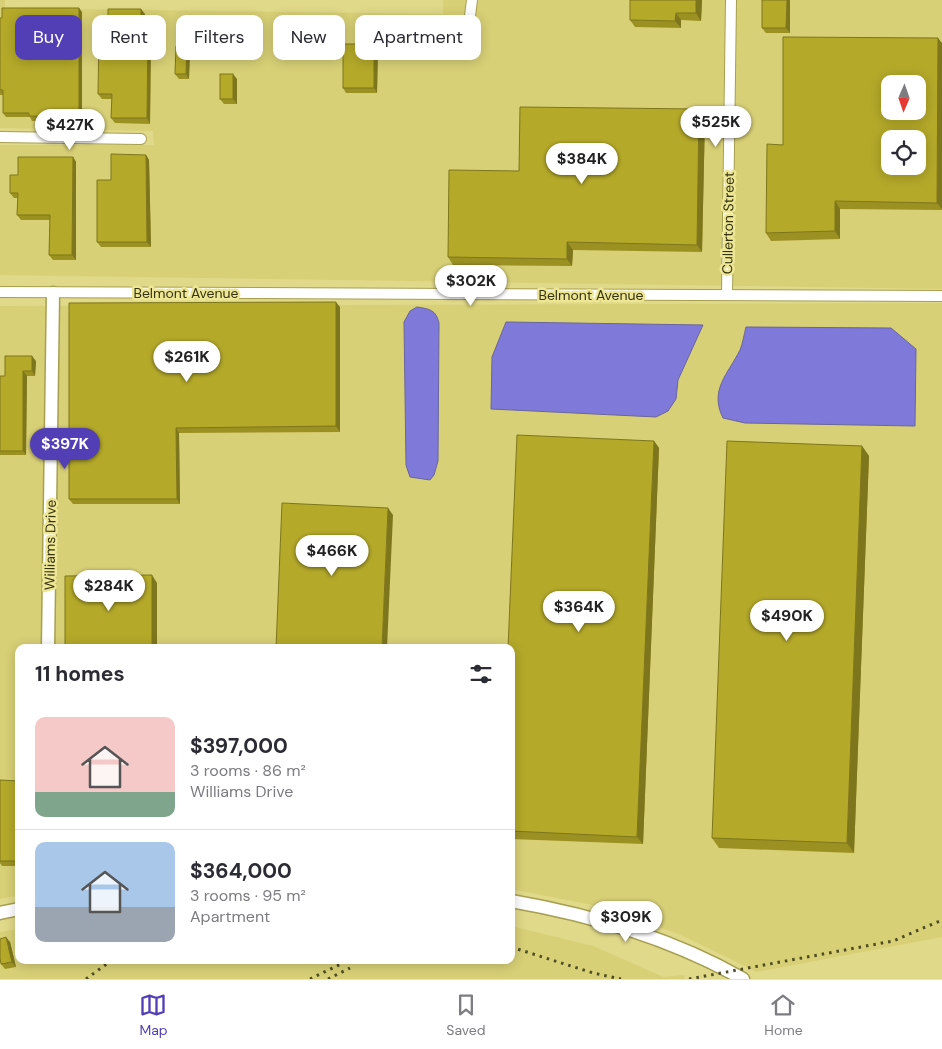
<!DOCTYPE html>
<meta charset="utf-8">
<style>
body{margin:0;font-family:"DM Sans",sans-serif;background:#f7f7f7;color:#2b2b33;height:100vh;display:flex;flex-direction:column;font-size:19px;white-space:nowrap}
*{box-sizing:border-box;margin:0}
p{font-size:16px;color:#7c7c81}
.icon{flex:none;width:28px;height:28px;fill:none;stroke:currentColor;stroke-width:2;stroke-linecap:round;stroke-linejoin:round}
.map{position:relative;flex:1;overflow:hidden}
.sheet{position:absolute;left:15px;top:644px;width:500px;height:320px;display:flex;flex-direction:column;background:#fff;border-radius:10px;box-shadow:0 2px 12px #0003}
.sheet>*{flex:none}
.top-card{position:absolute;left:15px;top:15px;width:500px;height:45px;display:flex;gap:10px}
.needle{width:32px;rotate:182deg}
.buttons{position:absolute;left:881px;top:75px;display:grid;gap:10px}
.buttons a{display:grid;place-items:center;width:45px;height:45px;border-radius:10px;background:#fff;box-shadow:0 2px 12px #0003;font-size:25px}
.price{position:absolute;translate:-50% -42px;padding:0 11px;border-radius:18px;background:#fff;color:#222;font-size:16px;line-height:32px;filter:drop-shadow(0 1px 2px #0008)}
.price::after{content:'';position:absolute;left:50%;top:30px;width:15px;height:11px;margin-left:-8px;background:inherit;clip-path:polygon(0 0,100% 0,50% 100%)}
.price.current{background:#523fb6;color:#fff}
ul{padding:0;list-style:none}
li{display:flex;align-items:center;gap:15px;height:125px;padding:0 20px}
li+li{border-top:1px solid #e1e1e2}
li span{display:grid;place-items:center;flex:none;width:140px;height:100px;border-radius:10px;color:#555}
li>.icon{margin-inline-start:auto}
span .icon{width:60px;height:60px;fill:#fffc;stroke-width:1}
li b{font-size:21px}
h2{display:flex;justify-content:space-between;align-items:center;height:60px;padding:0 20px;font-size:21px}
.chip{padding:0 18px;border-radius:10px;background:#fff;box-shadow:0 2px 12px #0003;font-size:18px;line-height:45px}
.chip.current{background:#523fb6;color:#fff}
.dock{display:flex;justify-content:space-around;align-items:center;height:70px;border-top:1px solid #e1e1e2;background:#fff;font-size:14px;color:#7c7c81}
.dock a{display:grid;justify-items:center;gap:2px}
.dock .current{color:#523fb6}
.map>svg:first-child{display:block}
</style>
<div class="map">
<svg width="942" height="979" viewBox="0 0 942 979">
<rect width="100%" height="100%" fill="#e0d989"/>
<g fill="#d8d076" fill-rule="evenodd">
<path d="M0,0H5V8L443,14V0H942V289L0,275V145H154L153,131L0,128ZM890,84H918V111H890ZM890,139H918V166H890Z"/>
<path d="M942,303V937L757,972L681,935L607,908L511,889V648H19V895L0,899V306Z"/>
<path d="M511,926L593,946L664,977L684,975L685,979H0V932L19,929V960H511Z"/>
</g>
<g fill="#7f7ad9" stroke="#69649d">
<path d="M417,307C430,309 436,310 439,323L438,461L434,475L430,480L410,477L406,465L404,322L410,311Z"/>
<path d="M506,322H507L703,325L678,380L676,399L668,411L656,417L491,409L492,357Z"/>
<path d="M746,327L891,328L916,349L915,426L745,423L723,418C709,390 728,374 740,350C743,343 744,334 746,327Z"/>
</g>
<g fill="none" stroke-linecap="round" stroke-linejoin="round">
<defs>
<g id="minor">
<path d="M470,16L472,0"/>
<path d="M0,137L141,139"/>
<path d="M0,292L942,296"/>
<path d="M727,295L731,0"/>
</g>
<g id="major">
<path d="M48,648L53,293"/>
<path d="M511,901C592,915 671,938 743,979"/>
<path d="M0,913L19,909"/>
</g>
</defs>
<use href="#minor" stroke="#a79f50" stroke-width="12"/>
<use href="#major" stroke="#a79f50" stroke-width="15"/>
<use href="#minor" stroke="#fff" stroke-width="10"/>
<use href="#major" stroke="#fff" stroke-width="12"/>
<g stroke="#4f4b22" stroke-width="3" stroke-dasharray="2.5 5" stroke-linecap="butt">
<path d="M511,947L593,973L621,979"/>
<path d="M86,979L112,960"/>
<path d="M310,979L347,961"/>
<path d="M328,979L350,968"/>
<path d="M689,979L893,941L942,920"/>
</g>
</g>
<g fill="#9b9123">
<path d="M702,0L701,21L681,20V28L635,27L630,20Z"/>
<path d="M790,0V33H766L762,28Z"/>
<path d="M82,12V121H32L30,117H6L3,113V95H0V18Z"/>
<path d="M145,14L144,31L151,37L150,124L115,123L111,118L112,99H102L98,94L108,32Z"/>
<path d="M942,43V210L840,209V239L771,241L766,233L783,145Z"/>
<path d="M374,44L378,49L377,93H346L343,88Z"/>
<path d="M190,50L189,79H179L175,74Z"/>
<path d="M237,79V104H224L220,99Z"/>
<path d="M699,109L705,117L702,252L573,250L572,266L453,265L448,257L519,171Z"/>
<path d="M146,155L149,160L151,247H101L97,242L111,180Z"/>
<path d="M73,157L76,162V260H53L49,255L50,220H21L17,215L18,198H14L10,193L18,175Z"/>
<path d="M340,307V432L179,433L180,504H73L69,499Z"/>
<path d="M36,361L35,376H27L26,455H0V376H5Z"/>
<path d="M654,441L659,448L643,844L511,839V648Z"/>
<path d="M862,446L869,456L854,853L719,848L712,838Z"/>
<path d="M0,780L19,781V866H2L0,863Z"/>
<path d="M10,942L16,967L5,969L1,964Z"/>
</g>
<g fill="#7e761d">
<path d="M696,0H702L701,21L696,13Z"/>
<path d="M787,0H790V33L786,28Z"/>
<path d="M79,8L82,12V121L79,117Z"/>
<path d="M141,9L145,14L144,36L141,31Z"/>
<path d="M676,13L681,20V28L675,21Z"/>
<path d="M148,32L151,37L150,124L147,118Z"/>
<path d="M938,38L942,43V209L937,203Z"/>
<path d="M374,44L378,49L377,93L374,88Z"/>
<path d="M187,45L190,50L189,79L186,74Z"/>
<path d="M233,74L237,79V104L233,99Z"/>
<path d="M699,109L705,117L702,252L697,245Z"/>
<path d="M146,155L149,160L151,247L147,242Z"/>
<path d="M73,157L76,162V260L72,255Z"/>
<path d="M835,201L840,209V239L835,231Z"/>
<path d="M567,242L573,250L572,266L567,259Z"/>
<path d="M336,302L340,307V432L336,426Z"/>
<path d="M32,356L36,361L35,376L32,371Z"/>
<path d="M23,371L27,376L26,455L23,451Z"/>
<path d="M176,428L179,433L180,504L177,499Z"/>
<path d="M654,441L659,448L643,844L637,837Z"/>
<path d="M862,446L869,456L854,853L847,843Z"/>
<path d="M388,508L393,515L387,648H382Z"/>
<path d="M152,575L157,583V648H152Z"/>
<path d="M6,937L10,942L16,967L12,962Z"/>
</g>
<g fill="#b4a929" stroke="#7e761d" fill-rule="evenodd">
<path d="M630,0H696V13H676L675,21L630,20Z"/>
<path d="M762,0H787L786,28H762Z"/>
<path d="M2,8H79V117L29,116V113H3V90H0V18H2Z"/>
<path d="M108,9H141V31L148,32L147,118H111L112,94H98L99,32H108Z"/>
<path d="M783,37L938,38L937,203L835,201V231L766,233L767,144L783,145ZM890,84H918V111H890ZM890,139H918V166H890Z"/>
<rect x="343" y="44" width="31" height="44"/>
<path d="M187,45L186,74H175L176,46Z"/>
<rect x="220" y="74" width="13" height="25"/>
<path d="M520,107L699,109L697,245L567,242V259L448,257L449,170L519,171Z"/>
<path d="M111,154L146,155L147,242H97V180H111Z"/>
<path d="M18,157H73L72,255H49L50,215H17L18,193H10V175H18Z"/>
<path d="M336,302V426L176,428L177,499H69V303Z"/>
<path d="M5,356H32V371H23V451H0V376H5Z"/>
<path d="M517,435L654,441L637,837L511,831V648H508Z"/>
<path d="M727,441L862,446L847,843L712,838Z"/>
<path d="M282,503L388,508L382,648H276Z"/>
<path d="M152,575V648H65V576Z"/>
<path d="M0,780L19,781V861H0Z"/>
<path d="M6,937L12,962L1,964L0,958V939Z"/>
</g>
<g text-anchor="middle" stroke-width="5" stroke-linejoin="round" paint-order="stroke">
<g font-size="14" fill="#353210" stroke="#ede695">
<text transform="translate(728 223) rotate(-89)" y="5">Cullerton Street</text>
<text x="186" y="298">Belmont Avenue</text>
<text x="591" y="300">Belmont Avenue</text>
<text transform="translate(50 545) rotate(-89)" y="5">Williams Drive</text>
</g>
</g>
</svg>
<div class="buttons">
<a><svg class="needle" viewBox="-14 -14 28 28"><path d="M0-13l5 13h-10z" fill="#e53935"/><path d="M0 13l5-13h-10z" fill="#7c7c81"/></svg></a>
<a><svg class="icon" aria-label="locate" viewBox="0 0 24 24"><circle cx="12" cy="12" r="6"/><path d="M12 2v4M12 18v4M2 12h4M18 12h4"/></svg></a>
</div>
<b class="price" style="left:716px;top:148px">$525K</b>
<b class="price" style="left:70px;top:151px">$427K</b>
<b class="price" style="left:582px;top:185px">$384K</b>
<b class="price" style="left:471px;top:307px">$302K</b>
<b class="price" style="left:187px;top:383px">$261K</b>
<b class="price current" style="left:65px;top:470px">$397K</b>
<b class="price" style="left:332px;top:577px">$466K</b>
<b class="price" style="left:109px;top:612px">$284K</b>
<b class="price" style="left:579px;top:633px">$364K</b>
<b class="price" style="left:787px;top:642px">$490K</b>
<b class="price" style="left:626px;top:943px">$309K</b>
<div class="top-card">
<a class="chip current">Buy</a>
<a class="chip">Rent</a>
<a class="chip">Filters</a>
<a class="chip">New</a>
<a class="chip">Apartment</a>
</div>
<section class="sheet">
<h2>11 homes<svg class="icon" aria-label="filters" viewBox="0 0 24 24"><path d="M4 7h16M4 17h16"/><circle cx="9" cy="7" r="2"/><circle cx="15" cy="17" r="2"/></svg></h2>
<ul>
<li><span style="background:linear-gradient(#f6c9c9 75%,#7fa58c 0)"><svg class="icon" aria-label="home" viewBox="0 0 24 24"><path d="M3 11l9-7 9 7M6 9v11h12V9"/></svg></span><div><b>$397,000</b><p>3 rooms · 86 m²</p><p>Williams Drive</p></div></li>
<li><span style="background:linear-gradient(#a9c7e8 65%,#9aa5b1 0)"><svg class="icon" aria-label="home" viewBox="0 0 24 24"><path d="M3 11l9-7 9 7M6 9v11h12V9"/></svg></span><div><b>$364,000</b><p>3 rooms · 95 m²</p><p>Apartment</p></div></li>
</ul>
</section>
</div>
<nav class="dock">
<a class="current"><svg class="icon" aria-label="map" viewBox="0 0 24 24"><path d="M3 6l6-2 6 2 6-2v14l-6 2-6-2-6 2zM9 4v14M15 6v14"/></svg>Map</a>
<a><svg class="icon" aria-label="saved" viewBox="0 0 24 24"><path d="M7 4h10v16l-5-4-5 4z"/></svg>Saved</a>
<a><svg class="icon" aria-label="home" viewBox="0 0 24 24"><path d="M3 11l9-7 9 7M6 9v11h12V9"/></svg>Home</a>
</nav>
